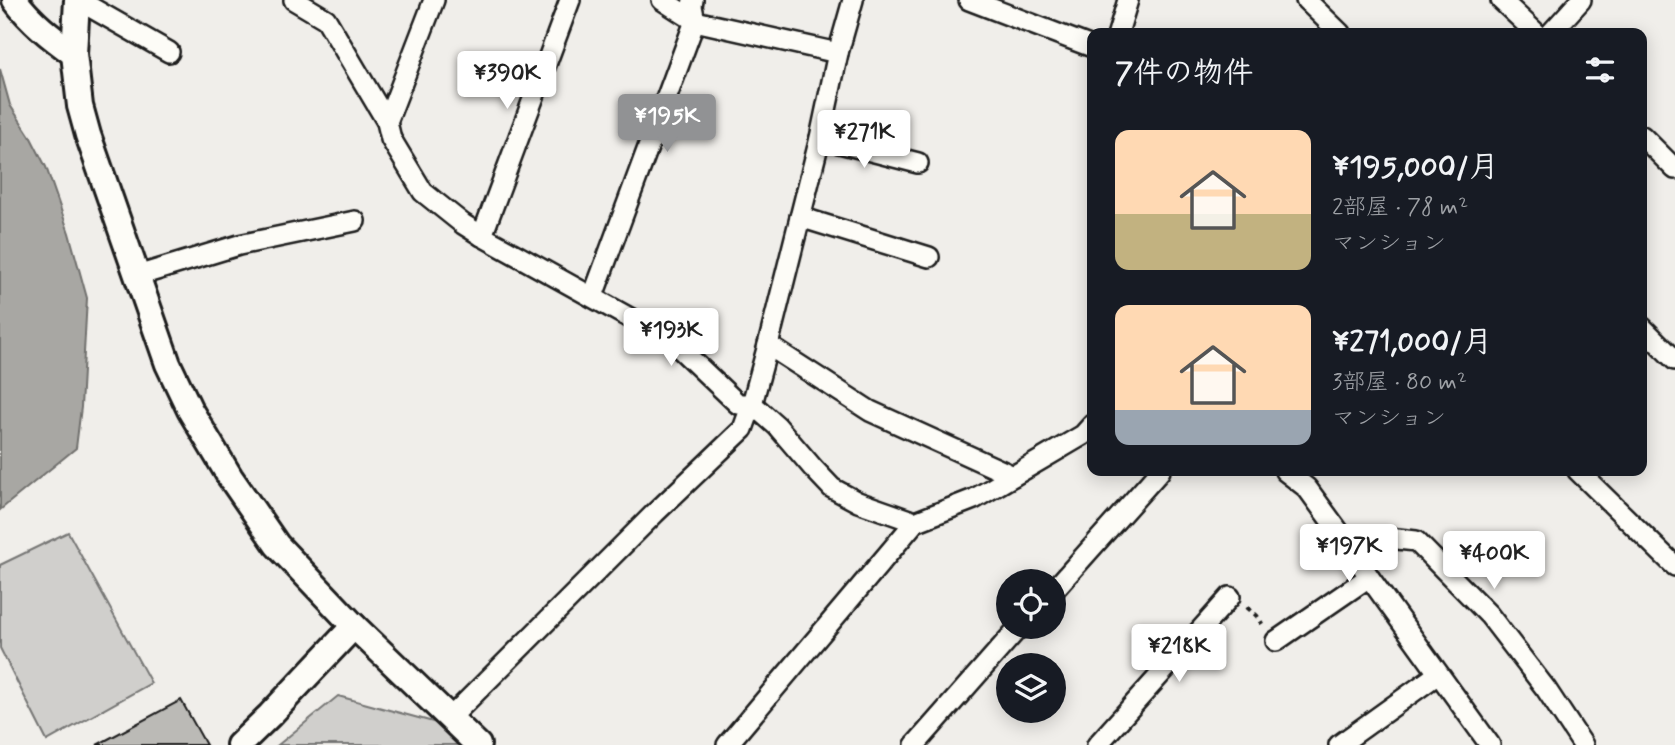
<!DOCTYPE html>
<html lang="ja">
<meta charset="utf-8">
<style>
body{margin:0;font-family:Mynerve,"Klee One",sans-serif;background:#242831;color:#f1f3f6;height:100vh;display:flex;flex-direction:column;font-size:26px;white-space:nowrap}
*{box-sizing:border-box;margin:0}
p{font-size:23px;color:#9ea1a6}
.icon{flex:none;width:38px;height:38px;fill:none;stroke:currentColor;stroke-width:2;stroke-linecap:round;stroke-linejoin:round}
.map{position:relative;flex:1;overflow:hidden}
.side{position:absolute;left:1087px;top:28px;width:560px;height:448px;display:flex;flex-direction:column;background:#171b24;border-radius:14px;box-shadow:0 4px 18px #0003}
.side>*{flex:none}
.fabs{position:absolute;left:996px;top:569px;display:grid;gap:14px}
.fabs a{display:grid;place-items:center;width:70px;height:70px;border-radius:50%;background:#171b24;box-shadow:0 4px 18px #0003;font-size:35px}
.price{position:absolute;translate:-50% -60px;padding:0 16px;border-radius:7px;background:#fff;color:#222;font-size:23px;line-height:46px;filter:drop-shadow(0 2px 4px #0008)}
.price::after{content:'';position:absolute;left:50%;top:42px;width:21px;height:16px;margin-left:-10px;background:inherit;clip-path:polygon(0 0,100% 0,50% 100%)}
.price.current{background:#919294;color:#fff}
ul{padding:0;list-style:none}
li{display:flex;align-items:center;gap:21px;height:175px;padding:0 28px}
li span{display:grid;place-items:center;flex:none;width:196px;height:140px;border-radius:14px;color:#555}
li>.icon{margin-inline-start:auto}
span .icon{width:84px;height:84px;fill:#fffc;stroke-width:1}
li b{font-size:30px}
h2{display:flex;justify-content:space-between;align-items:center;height:84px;padding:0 28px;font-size:30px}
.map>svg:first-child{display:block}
</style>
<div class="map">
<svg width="1675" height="745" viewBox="0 0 1675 745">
<rect width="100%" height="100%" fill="#f0eeea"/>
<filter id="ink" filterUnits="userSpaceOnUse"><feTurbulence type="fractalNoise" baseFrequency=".0143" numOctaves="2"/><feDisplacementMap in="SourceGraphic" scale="14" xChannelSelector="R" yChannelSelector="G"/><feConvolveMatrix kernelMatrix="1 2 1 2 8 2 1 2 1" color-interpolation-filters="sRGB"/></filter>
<g filter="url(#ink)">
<g fill="#d0cfcc" stroke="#767674" stroke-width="2">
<path d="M68,532L151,683L47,741L0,648V565Z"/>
<path d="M338,696L444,725L466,745H278Z"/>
</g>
<path fill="#a8a7a3" stroke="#706f6d" stroke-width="2" d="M0,69L10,105L30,136L46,167L69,233L87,298L81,407L76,448L0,510Z"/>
<path fill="#bbbab6" stroke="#1c1c1c" stroke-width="2" d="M181,700L206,745H97Z"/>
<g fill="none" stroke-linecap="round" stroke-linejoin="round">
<defs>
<g id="minor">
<path d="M78,0L169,52"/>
<path d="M294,0L326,19L387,122L391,139L423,192L463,224L482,236L673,342L738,404H752L777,426L813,468L832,488L858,502L915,522L974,499L1083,435L1092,425"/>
<path d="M662,0L695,21L838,53"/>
<path d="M969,0L1092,47"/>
<path d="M1306,0L1340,33"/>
<path d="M1501,0L1536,33"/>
<path d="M1118,33L1128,0"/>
<path d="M1551,33L1581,0"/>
<path d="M387,122L434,0"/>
<path d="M1642,136L1675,169"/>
<path d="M820,138L918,163"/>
<path d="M800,217L929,257"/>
<path d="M482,236L570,0"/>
<path d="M137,276L239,245L355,221"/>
<path d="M593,296L695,21L692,6L693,0"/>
<path d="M1642,327L1675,360"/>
<path d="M768,345L870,411L1013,476"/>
<path d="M1285,471L1307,488L1353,551L1369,577L1490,745"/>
<path d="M1578,471L1675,566"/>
<path d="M1353,551L1388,538L1416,541L1489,615L1546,689L1583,745"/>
<path d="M1054,590L1160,471"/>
<path d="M1276,641L1369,577"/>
<path d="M450,718L655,513L743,429L752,404L768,345L820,138L838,53L853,0"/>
<path d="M727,745L915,522"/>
<path d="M915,745L1020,626"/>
<path d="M1097,745L1230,597"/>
<path d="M1339,745L1438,674"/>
</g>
<g id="tertiary">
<path d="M15,0C31,22 52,38 74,54"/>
<path d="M77,0L74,54L80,106L88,135L168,364L190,410L230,477L277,545L354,626L478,745"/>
<path d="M239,745L270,715L354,626"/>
</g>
</defs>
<use href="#minor" stroke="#1c1c1c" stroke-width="24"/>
<use href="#tertiary" stroke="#1c1c1c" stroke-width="30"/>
<path stroke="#1c1c1c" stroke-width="4.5" stroke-dasharray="5 5" stroke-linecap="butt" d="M1247,607L1257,616L1262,624"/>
<use href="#minor" stroke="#fdfcf7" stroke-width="19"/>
<use href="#tertiary" stroke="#fdfcf7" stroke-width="24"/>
</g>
</g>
</svg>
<div class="fabs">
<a><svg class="icon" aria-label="locate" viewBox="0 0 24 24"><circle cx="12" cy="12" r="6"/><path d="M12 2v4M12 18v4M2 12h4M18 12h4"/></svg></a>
<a><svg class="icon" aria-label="layers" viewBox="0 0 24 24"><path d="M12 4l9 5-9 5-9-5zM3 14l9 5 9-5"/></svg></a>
</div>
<b class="price" style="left:507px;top:111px">¥390K</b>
<b class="price current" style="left:667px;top:154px">¥195K</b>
<b class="price" style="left:864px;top:170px">¥271K</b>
<b class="price" style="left:671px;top:368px">¥193K</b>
<b class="price" style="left:1349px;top:584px">¥197K</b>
<b class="price" style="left:1494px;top:591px">¥400K</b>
<b class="price" style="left:1179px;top:684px">¥218K</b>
<section class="side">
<h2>7件の物件<svg class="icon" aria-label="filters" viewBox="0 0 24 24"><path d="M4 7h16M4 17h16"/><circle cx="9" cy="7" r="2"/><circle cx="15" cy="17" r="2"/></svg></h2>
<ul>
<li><span style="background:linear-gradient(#ffd9b3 60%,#c2b280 0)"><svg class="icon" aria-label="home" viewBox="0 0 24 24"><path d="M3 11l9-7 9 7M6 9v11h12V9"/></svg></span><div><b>¥195,000/月</b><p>2部屋 · 78 m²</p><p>マンション</p></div></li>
<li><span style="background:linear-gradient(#ffd9b3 75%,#9aa5b1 0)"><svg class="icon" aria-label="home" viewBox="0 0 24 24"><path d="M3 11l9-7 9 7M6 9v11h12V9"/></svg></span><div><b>¥271,000/月</b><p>3部屋 · 80 m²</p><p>マンション</p></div></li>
</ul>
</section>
</div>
